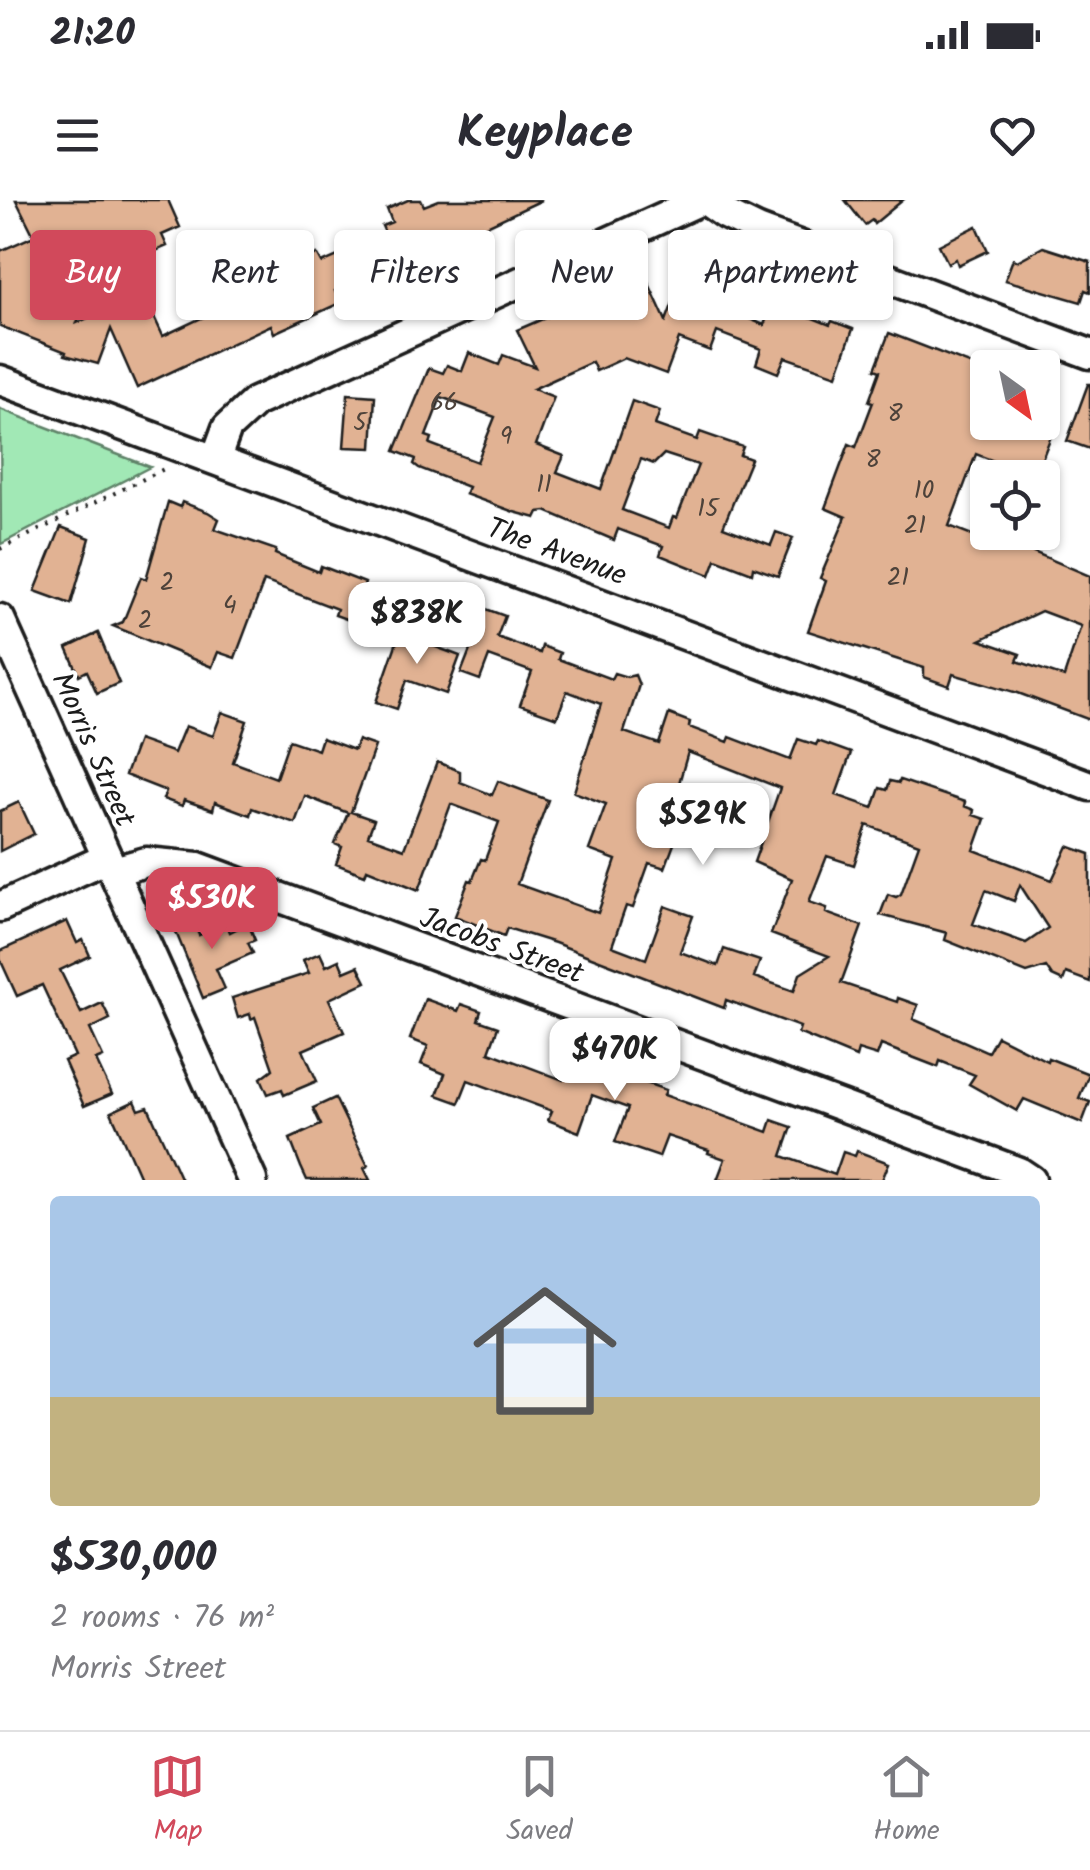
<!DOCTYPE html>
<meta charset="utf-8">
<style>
body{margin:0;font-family:Kalam,sans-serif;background:#f7f7f7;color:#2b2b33;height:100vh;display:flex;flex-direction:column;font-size:38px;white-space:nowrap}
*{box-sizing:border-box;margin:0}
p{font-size:32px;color:#7c7c81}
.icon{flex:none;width:55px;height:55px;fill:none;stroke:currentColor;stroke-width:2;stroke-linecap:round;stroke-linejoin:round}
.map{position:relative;height:980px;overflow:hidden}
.sheet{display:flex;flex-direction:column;background:#fff;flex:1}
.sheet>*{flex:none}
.banner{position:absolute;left:30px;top:30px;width:1030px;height:90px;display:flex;gap:20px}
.needle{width:65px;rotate:147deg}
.controls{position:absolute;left:970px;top:150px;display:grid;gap:20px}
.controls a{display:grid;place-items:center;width:90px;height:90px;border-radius:10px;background:#fff;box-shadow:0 2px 8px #0004;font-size:50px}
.price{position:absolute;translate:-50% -85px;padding:0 22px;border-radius:20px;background:#fff;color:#222;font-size:32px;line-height:65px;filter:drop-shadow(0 2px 5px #0008)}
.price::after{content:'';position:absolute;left:50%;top:60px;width:30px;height:22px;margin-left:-15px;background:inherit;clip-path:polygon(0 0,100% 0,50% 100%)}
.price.on{background:#d1495b;color:#fff}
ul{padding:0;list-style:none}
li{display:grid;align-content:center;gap:20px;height:530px;padding:0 50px}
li+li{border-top:2px solid #e1e1e2}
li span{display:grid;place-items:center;height:310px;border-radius:10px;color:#555}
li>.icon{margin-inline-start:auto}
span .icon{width:180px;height:180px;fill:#fffc;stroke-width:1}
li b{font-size:42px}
.pill{padding:0 35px;border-radius:10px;background:#fff;box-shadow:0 2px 8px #0004;font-size:35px;line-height:90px}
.pill.on{background:#d1495b;color:#fff}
.status{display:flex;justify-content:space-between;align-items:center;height:70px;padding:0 50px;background:#fff;direction:ltr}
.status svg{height:28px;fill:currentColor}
header{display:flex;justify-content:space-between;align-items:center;height:130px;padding:0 50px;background:#fff;font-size:45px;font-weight:600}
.dock{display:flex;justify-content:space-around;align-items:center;height:140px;border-top:2px solid #e1e1e2;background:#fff;font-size:28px;color:#7c7c81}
.dock a{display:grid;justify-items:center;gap:5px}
.dock .on{color:#d1495b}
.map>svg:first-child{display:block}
</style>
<div class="status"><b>21:20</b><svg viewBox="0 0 49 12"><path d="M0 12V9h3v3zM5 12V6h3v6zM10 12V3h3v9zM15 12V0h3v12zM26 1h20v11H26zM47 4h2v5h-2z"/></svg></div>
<header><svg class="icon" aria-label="menu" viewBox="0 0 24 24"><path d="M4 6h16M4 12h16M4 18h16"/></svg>Keyplace<svg class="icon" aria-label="heart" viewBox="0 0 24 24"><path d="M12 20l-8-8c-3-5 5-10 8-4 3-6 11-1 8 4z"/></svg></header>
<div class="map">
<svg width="1090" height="980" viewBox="0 0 1090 980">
<rect width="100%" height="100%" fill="#fff"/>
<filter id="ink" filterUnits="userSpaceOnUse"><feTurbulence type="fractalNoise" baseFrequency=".01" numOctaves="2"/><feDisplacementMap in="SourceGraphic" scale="20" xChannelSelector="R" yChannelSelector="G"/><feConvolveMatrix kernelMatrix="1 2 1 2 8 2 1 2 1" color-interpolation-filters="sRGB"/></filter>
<g filter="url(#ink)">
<path fill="#a1e8b5" stroke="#5e8268" stroke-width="2.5" d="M0,209L150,267L1,344Z"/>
<g fill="#e1b293" stroke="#1c1c1c" stroke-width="2.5" fill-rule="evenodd">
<path d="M16,0H168L180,27L162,35L167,46L151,53L146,43L114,57L118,67L93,78L77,123L143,93L163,136L229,105L223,93L245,83L239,70L259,61L267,78L317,54L322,63L386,35L382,26L392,22L387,9L408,0H421L424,6L439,0H542L459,39L385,64L393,82L375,90L370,76L335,91L340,103L274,133L271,125L137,188L111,129L98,164L65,155L66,152L0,126V51L34,36Z"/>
<path d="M845,0H903L874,24L872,20L865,25Z"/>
<path d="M977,26L988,51L958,65L956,59L948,63L939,45Z"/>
<path d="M1043,47L1090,62V92L1085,90L1081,102L1005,80L1013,59L1017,61Z"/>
<path d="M645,75L666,121L679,87L692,91L697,77L716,85L720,75L737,81L726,109L764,125L773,102L830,125L832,121L853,129L837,175L785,157L778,173L756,164L761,149L717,132L710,151L679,139L666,174L624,158L596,171L592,162L533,189L554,197L536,245L564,256L557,272L601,289L632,201L660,211L655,225L697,240L700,232L743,247L740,255L751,259L723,327L771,345L776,332L793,338L778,376L753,367L752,373L716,359L710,375L660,355L663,346L618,329L614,340L546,311L539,312L536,318L514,312L465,294L468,287L419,268L414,264L416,259L395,251L429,168L443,173L447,165L462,171L469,153L499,165L503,155L535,167L517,130ZM441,197L495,217L477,262L430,244L432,238L426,236ZM664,254L698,265L677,318L673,317L669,328L622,310L641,259L654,264Z"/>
<path d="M889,133L988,171V222H1046L1055,226L1035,277L976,254L949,326L995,344L998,337L1090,376V520L1018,493L953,474L949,486L924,477V468L808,431L826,381L820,378L846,317L825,308L849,244L856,247L873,202L869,201L880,171L875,169ZM1041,411L1081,426L1064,477L1017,461L1020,454L980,440Z"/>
<path d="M1088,184H1090V249L1067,241Z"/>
<path d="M348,194L375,196L372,248L344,247Z"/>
<path d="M168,302L180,307L182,302L208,312L219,319L215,329L276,350L275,354L319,372L321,366L365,383L362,392L384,400L382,407L390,410L382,432L335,415L337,409L264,381L235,458L218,452L212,467L113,426L123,422L141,377L146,379Z"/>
<path d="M61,327L90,338L71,404L35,391Z"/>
<path d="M486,409L505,416L497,437L540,453L542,446L560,453L558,459L611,479L614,473L627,477L635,475L639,485L624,532L659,544L669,514L690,522L689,527L728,542L730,537L790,560L798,539L816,545L818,541L851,553L836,595L873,608L880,588L887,590L890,581L899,583L900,580L965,602L964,606L974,610L973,615L985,619L974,650L1052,680L1068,646L1090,654V782L1066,773L1063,781L1052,776L1046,767L1027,773L945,740L947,733L880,715L888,694L896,697L901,694L919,644L867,625L854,665L827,656L809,702L827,708L826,713L862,726L841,783L897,802L898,798L918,805L913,819L988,852L997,836L1047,861L1048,858L1089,874L1079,898L1090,902L1082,923L1024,899L1017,911L969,884L975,875L940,861L938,867L881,845L877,856L858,850L856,857L798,833L800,827L726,800L724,808L555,743L507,728L504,736L455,716L469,680L472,681L481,659L485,660L499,622L451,604L419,690L367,669L365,675L336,664L342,647L335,644L348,613L305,596L295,623L252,608L250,615L215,602L213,610L184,600L182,606L163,599L166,591L125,575L138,540L174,553L185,526L213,536L222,512L247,521L233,562L276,578L289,540L318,550L322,538L354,550L358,540L375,546L351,612L374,620L368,636L404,649L437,562L460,571V582L492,595L498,581L548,600L517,684L598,713L616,660L589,650L606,604L574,592L601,504L567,491L557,518L520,505L532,472L489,456L480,480L461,473ZM688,552L780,588L754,662L792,679L771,734L829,756L800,774L794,791L754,777L760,761L724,749L718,766L680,752L693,716L665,706L646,759L612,746L626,706L633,708L649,663L665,668L686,612L673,604ZM1020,685L1048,728L1026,743L973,724L986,690L1014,701Z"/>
<path d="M402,427L436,439L433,446L460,456L446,494L407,480L397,509L376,502Z"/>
<path d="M98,433L119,483L97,493L87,471L79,475L67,448Z"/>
<path d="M19,602L34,634L0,651V611Z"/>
<path d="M191,717L199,735L226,723L230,732L248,723L255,740L248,743L253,753L216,769L225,789L203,798L173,725Z"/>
<path d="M67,721L77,743L83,740L90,756L60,770L81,813L102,803L110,819L90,829L103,857L96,860L112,894L84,906L64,861L75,856L42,785L17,796L0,759V751Z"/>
<path d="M320,753L326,766L339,760L344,772L358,766L366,782L329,799L344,832L303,850L317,881L284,895L282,889L268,894L261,878L273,869L255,817L251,819L250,814L238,818L232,798L309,773L303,760Z"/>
<path d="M425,799L458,811L461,804L481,811L478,820L498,827L489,852L563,880L574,850L621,874L666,890L664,895L701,908L768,932L772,920L792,927L782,956L835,975L843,952L855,956L857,951L889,963L882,980H717L725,959L708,953L709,950L667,936L659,957L615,942L628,908L592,895L579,932L548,920L552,911L468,880L459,903L437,895L445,874L421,864L428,846L410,839Z"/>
<path d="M335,898L368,966L364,968L370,980H307L301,967L290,939L321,925L313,908Z"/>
<path d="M135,901L139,910L148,907L181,980H141L111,912Z"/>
</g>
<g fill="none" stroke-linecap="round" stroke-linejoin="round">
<defs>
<g id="minor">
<path d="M705,0L725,14L758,30L1090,154"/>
<path d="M0,180L1090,586"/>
<path d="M216,258L227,228L255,202L701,0"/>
<path d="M0,419L252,980"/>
<path d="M114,671L146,662L198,667L1019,972L1031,980"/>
<path d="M0,707L107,658"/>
</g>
</defs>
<use href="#minor" stroke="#1c1c1c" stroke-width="35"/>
<path stroke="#1c1c1c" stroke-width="4" stroke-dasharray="2.5 8" stroke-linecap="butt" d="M0,349L166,268"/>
<use href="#minor" stroke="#fff" stroke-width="28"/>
</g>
</g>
<g text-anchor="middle" stroke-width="8" stroke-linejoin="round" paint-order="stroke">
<g font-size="25" fill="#4d423a">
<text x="444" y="210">66</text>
<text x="895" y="221">8</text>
<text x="360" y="230">5</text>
<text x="506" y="244">9</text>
<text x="873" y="267">8</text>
<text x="544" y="292">11</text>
<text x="924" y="298">10</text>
<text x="708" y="316">15</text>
<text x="915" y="333">21</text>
<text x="898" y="385">21</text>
<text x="167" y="390">2</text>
<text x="230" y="413">4</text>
<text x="145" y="428">2</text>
</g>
<g font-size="30" fill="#1c1c1c" stroke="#fff">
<text transform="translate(557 351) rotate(20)" y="10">The Avenue</text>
<text transform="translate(94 549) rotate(66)" y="10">Morris Street</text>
<text transform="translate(502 745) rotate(20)" y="10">Jacobs Street</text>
</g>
</g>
</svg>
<div class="controls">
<a><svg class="needle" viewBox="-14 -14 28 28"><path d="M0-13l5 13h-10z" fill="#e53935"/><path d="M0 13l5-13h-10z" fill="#7c7c81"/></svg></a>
<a><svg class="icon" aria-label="locate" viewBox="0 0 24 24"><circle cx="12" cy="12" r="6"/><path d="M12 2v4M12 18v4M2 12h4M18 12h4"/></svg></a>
</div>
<b class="price" style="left:417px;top:467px">$838K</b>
<b class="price" style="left:703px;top:668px">$529K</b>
<b class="price on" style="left:212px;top:752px">$530K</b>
<b class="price" style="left:615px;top:903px">$470K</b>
<div class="banner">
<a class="pill on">Buy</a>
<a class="pill">Rent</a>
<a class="pill">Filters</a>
<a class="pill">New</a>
<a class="pill">Apartment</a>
</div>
</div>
<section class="sheet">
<ul>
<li><span style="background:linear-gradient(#a9c7e8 65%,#c2b280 0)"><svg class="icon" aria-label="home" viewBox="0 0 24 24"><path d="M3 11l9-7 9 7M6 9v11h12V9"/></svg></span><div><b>$530,000</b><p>2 rooms · 76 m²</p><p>Morris Street</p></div></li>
</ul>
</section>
<nav class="dock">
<a class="on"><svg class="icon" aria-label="map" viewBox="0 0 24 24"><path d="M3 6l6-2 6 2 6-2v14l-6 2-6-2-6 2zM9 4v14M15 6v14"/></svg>Map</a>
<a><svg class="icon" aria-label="saved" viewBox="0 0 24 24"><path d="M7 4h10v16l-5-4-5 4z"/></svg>Saved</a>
<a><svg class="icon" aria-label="home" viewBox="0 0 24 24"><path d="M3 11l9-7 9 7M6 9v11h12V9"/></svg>Home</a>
</nav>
